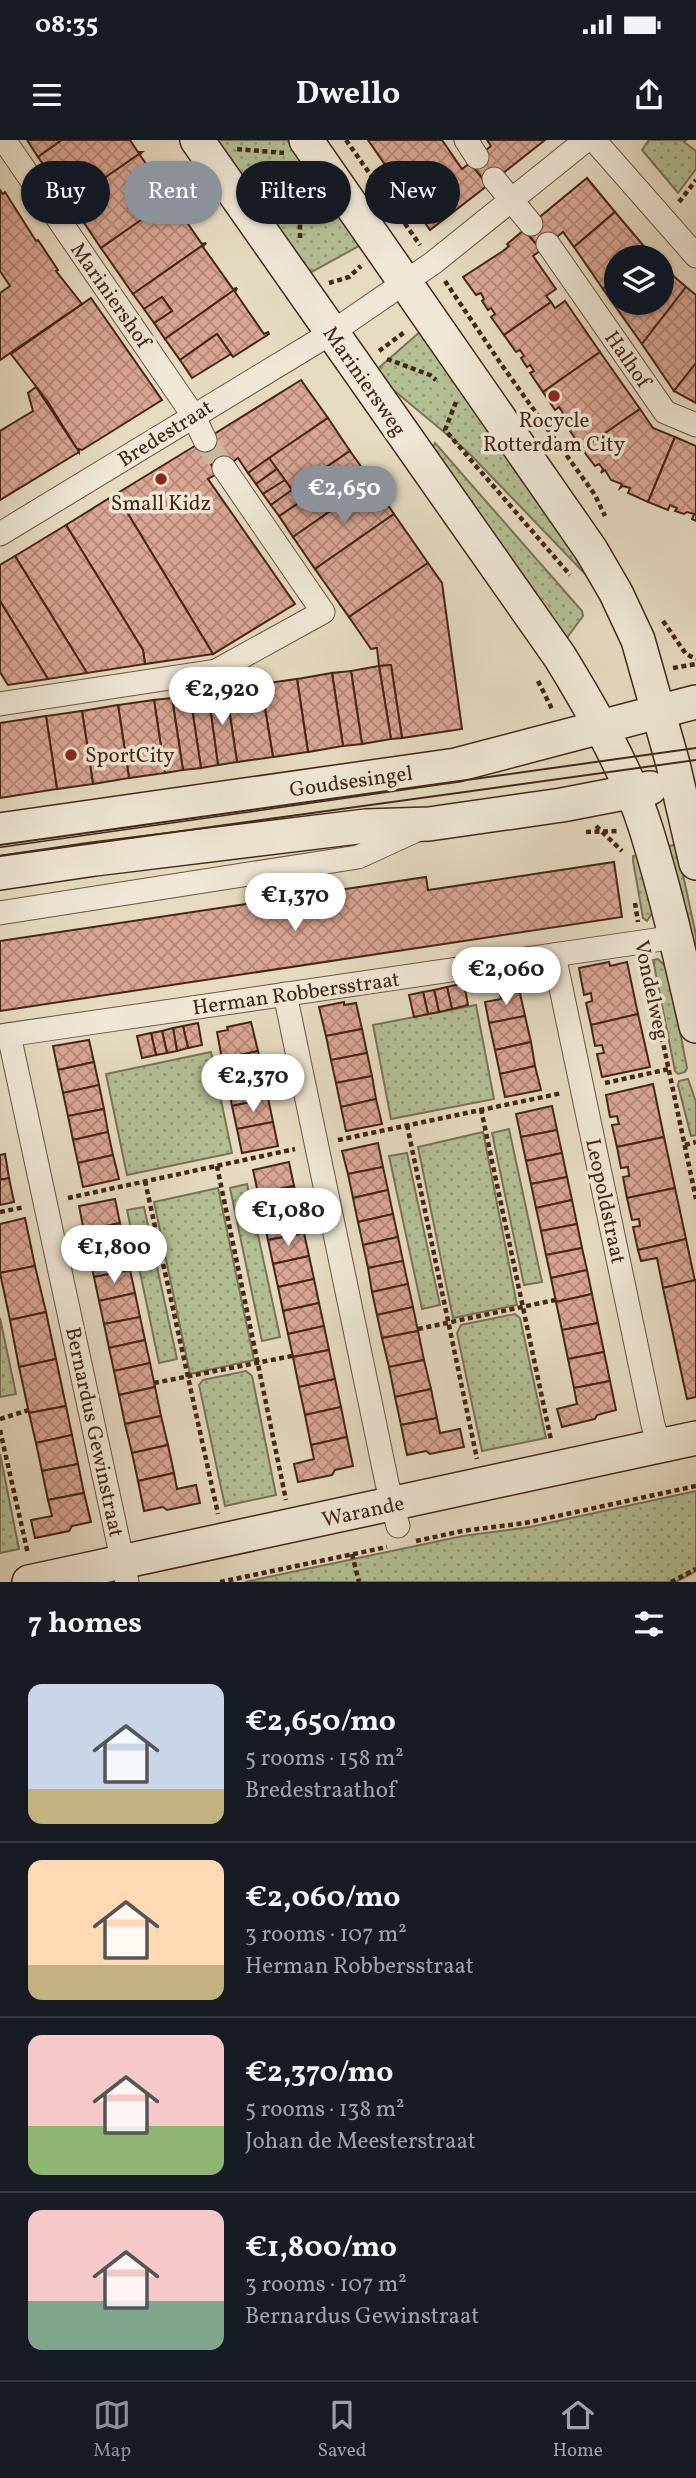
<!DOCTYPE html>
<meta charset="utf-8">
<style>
body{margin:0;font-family:Vollkorn,serif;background:#242831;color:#f1f3f6;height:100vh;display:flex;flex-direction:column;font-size:26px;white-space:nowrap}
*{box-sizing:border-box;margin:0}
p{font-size:23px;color:#9ea1a6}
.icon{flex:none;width:38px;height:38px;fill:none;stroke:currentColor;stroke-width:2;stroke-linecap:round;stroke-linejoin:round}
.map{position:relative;height:1442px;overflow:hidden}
.drawer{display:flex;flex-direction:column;background:#171b24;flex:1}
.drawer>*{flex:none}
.guide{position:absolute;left:21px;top:21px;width:654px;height:63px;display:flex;gap:14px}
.controls{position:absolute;left:604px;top:105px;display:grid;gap:14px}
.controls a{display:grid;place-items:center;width:70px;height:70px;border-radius:50%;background:#171b24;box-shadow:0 2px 5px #0004;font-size:35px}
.price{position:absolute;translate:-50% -60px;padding:0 16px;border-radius:24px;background:#fff;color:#222;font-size:23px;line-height:46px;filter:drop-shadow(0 2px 4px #0008)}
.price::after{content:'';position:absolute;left:50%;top:42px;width:21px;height:16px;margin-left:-10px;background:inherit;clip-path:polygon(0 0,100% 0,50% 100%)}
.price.active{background:#8c9099;color:#fff}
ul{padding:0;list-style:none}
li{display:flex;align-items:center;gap:21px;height:175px;padding:0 28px}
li+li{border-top:2px solid #363941}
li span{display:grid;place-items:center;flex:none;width:196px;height:140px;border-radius:14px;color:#555}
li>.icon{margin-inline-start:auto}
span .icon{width:84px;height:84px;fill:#fffc;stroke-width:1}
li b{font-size:30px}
h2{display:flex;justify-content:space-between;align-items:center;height:84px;padding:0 28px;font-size:30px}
.tag{padding:0 24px;border-radius:32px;background:#171b24;box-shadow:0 2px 5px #0004;font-size:24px;line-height:63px}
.tag.active{background:#8c9099;color:#fff}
.status{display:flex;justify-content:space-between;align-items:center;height:49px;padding:0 35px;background:#171b24;direction:ltr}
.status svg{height:19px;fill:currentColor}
header{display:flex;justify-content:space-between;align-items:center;height:91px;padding:0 28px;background:#171b24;font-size:32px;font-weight:700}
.tabs{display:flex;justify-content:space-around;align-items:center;height:98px;border-top:2px solid #363941;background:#171b24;font-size:19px;color:#9ea1a6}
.tabs a{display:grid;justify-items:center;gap:4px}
.tabs .active{color:#8c9099}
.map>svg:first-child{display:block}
</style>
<div class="status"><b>08:35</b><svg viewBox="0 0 49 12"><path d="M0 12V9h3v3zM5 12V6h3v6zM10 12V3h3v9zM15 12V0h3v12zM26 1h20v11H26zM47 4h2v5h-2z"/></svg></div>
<header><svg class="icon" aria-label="menu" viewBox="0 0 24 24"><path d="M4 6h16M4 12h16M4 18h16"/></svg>Dwello<svg class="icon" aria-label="share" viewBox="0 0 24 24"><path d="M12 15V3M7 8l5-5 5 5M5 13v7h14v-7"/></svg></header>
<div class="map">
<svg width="696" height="1442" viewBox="0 0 696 1442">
<defs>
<pattern id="grass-dots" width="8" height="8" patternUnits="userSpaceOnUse" patternTransform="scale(1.75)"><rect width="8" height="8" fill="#b3c094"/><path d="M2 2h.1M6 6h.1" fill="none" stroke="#939c78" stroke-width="1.8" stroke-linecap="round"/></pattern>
<pattern id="building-cross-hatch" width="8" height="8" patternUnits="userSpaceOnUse" patternTransform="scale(1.75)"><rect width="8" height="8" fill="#daa693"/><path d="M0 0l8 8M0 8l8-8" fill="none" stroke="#b38777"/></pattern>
</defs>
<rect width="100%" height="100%" fill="#e6dbc1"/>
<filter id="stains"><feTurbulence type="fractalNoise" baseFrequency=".00286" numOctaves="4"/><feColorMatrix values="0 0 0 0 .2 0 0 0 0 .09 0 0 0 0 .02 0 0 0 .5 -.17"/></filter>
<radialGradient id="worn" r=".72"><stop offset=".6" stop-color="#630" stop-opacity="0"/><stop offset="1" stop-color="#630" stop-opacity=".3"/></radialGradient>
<g fill="url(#grass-dots)" stroke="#7c7356" stroke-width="2">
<path d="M213,0H287L359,102V106L308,134Z"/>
<path d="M649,0H686L684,2L696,11V29L678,53L642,10Z"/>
<path d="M422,190L588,436V437L468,312L373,233Z"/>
<path d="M435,303L582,471L583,476L566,499L431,311Z"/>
<path d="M673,705L677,707L696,795V847L664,708Z"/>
<path d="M642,714L655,768L647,781L643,778L633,721V716Z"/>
<path d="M658,819L668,829L687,928L685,932L678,934L675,931L653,820Z"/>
<path d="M476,865L494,959L391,979L373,885Z"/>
<path d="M211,912L232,1013L127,1035L106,934Z"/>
<path d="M688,939L696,962V995L691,996L678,945L679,941Z"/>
<path d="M509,989L542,1142L524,1145L492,993Z"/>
<path d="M483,992L517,1165L453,1178L418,1007Z"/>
<path d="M407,1013L440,1165L422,1169L389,1016Z"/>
<path d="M247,1044L280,1197L262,1201L230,1048Z"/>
<path d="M218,1048L254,1220L190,1234L154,1062Z"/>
<path d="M144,1067L177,1219L159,1223L127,1070Z"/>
<path d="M515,1174L520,1178L546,1298L482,1311L457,1193L461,1185Z"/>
<path d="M0,1178L16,1254L0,1257Z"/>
<path d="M246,1231L252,1236L276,1355L225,1366L199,1245L203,1240Z"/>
<path d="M0,1314L19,1409L0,1413Z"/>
<path d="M696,1351V1431L676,1442H245L463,1396L530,1387Z"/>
</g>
<g fill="url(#building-cross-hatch)" stroke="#452617" stroke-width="2">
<path d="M27,0H62L38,17Z"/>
<path d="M62,0H130L138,12H142L70,62L38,17Z"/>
<path d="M368,0H442L462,29L470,23L488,45L430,90Z"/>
<path d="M487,0H545L488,45L470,23L491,6Z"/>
<path d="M142,12L140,15L169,58L174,57L101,108L70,62Z"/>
<path d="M587,38L615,72L574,107L563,92L541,110L524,90Z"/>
<path d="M0,50L3,54L5,52L36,101L38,100L58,130L56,131L82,164L0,220V153L10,146L0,131Z"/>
<path d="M174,57L172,61L202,104L206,103L133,154L101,108Z"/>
<path d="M615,72L648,111L641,117H616V138L603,149L574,107Z"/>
<path d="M524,90L541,110L533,116L556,149L546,156L551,162L504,195L491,177L495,174L491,168L488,170L482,161L484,159L481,153L476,155L463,137L503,111L509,106L507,104Z"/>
<path d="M206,103L203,107L233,149L237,148L165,199L154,183L172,171L162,157L144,169L133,154Z"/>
<path d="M662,126L686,147L642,204L603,149L616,138V163H662Z"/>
<path d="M686,147L696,155V223L674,251L642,204Z"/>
<path d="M237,148L235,152L264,194L268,192L269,194L233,217L217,194L180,220L165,199Z"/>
<path d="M162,157L172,171L154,183L144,169Z"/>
<path d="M91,158L162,260L82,310L79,309V312L48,262L11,214Z"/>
<path d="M565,161L600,212L543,252L530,233L534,231L530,225L527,227L521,218L524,216L520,210L516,212L504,195L551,162L555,168Z"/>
<path d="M217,194L231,214L192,238L180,220Z"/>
<path d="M600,212L640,269L582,309L570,291L574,287L569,282H566L561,275L563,273L559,267L555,270L543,252Z"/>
<path d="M696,223V263L674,251Z"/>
<path d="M301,240L328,278L248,333L238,318L217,334L198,304Z"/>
<path d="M36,247L79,312L0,360V291L33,271L28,253Z"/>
<path d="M640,269L653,288L675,297L648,362L628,353L630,348L623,346L620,348L622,344L611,340L605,330L601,333L603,329L599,324L595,326L582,309Z"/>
<path d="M328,278L350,311L292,350L269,318Z"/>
<path d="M675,297L696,306V381L692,379L694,374L687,372L684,374L675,371L677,368L670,365L668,370L648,362Z"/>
<path d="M198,304L217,334L208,339L295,464L213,514L116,354Z"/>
<path d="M350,311L372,342L293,397L279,376L300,362L292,350Z"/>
<path d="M269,318L277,329L256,344L248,333Z"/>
<path d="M277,329L285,340L263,354L256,344Z"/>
<path d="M285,340L292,350L271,365L263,354Z"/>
<path d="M372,342L394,374L315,429L293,397Z"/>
<path d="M292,350L300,362L279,376L271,365Z"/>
<path d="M116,354L213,514L145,524L143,510L66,385Z"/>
<path d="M394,374L428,423L349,477L315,429Z"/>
<path d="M66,385L143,510L145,524L87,533L15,416Z"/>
<path d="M15,416L87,533L48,539L0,461V425Z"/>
<path d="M428,423L442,443L462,589L402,598L391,525L379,526L377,508L371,509L349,477Z"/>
<path d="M0,461L48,539L8,545L0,532Z"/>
<path d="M391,525L402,598L391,599L379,526Z"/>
<path d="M379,526L391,599L362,604L351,531Z"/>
<path d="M351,531L362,604L343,606L332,533Z"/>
<path d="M332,533L343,606L308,612L297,539Z"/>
<path d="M297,539L308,612L273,617L261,544Z"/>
<path d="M261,544L273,617L237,622L226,549Z"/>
<path d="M226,549L237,622L218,625L208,552Z"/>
<path d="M208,552L218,625L201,628L190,555Z"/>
<path d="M190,555L201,628L183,630L172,558Z"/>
<path d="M172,558L183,630L165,633L154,560Z"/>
<path d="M154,560L165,633L129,638L118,565Z"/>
<path d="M118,565L129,638L93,644L82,571Z"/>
<path d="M82,571L93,644L57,649L46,576Z"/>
<path d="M46,576L57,649L0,658V583Z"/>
<path d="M614,722L622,777L0,871V801L426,737L428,750Z"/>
<path d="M609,822L610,826L627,822L638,874L591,885L586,863L592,861L591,853L584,855L579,828Z"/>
<path d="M464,843L468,865L452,869L447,847Z"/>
<path d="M447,847L452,869L439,872L434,850Z"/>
<path d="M519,849L525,876L489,883L485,862L501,859L500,853Z"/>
<path d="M434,850L439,872L428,874L423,852Z"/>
<path d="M423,852L428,874L414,877L409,855Z"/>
<path d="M344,862V865L356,863L362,889L326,896L319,867Z"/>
<path d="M638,874L650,927L602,937L597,914L604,913L602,905L595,906L591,885Z"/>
<path d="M525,876L531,902L495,910L489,883Z"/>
<path d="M251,882L258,911L222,919L217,892L228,890L227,887Z"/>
<path d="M198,883L202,905L188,908L183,886Z"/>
<path d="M183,886L188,908L177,911L173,888Z"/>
<path d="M173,888L177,911L167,913L162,891Z"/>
<path d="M362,889L367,913L331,920L326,896Z"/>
<path d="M162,891L167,913L156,915L151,893Z"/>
<path d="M151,893L156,915L142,918L137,896Z"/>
<path d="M89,900L94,922L58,930L53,906Z"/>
<path d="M531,902L535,926L500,934L495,910Z"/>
<path d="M258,911L263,935L227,942L222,919Z"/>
<path d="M367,913L372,936L336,943L331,920Z"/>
<path d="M94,922L99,945L63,953L58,930Z"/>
<path d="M535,926L541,950L505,957L500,934Z"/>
<path d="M263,935L268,958L232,966L227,942Z"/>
<path d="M372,936L376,959L341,967L336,943Z"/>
<path d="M653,944L664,997L617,1007L612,985L619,984L617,976L610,977L606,955Z"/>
<path d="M99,945L104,969L68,976L63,953Z"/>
<path d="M268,958L273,982L237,989L232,966Z"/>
<path d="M376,959L382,984L346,991L341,967Z"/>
<path d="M552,966L557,990L521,997L516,974Z"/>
<path d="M104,969L108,992L73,1000L68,976Z"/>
<path d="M273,982L278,1006L242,1013L237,989Z"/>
<path d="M557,990L562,1013L526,1021L521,997Z"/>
<path d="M108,992L113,1015L78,1023L73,1000Z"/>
<path d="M664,997L675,1048L627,1058L623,1037L629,1036L628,1027L621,1028L617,1007Z"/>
<path d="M378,1003L383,1027L348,1034L342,1011Z"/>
<path d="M562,1013L567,1037L531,1044L526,1021Z"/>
<path d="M5,1014L9,1038L0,1040V1015Z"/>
<path d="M113,1015L119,1039L83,1047L78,1023Z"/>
<path d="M289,1022L294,1046L258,1053L253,1030Z"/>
<path d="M383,1027L388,1050L353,1058L348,1034Z"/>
<path d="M567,1037L572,1060L536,1068L531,1044Z"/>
<path d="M9,1038L14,1062L0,1065V1040Z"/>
<path d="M294,1046L299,1070L263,1077L258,1053Z"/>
<path d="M675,1048L686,1099L638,1110L633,1087L640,1086L639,1079L632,1080L627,1058Z"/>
<path d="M388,1050L393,1074L358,1082L353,1058Z"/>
<path d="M115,1059L120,1083L84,1091L79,1066Z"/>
<path d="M572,1060L577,1084L541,1091L536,1068Z"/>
<path d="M299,1070L304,1093L268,1100L263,1077Z"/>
<path d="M393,1074L398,1097L363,1105L358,1082Z"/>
<path d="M25,1078L35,1126L0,1133V1084Z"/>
<path d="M120,1083L125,1107L89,1114L84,1091Z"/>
<path d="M577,1084L582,1108L546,1115L541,1091Z"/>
<path d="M304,1093L309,1116L273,1124L268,1100Z"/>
<path d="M398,1097L403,1121L368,1128L363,1105Z"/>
<path d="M686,1099L695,1141L663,1148L657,1118L641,1121L638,1110Z"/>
<path d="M125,1107L130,1130L94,1137L89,1114Z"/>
<path d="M582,1108L587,1130L551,1138L546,1115Z"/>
<path d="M309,1116L314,1139L278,1147L273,1124Z"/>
<path d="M403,1121L408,1144L372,1152L368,1128Z"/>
<path d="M35,1126L46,1172L10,1180L0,1133Z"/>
<path d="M130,1130L135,1153L99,1161L94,1137Z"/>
<path d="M587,1130L592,1154L556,1162L551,1138Z"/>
<path d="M314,1139L319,1163L283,1171L278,1147Z"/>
<path d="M695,1140H696V1257L687,1259L663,1148Z"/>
<path d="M408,1144L413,1167L377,1175L372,1152Z"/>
<path d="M135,1153L140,1177L104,1184L99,1161Z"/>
<path d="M592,1154L598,1183L562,1190L556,1162Z"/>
<path d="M319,1163L324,1186L288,1194L283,1171Z"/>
<path d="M413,1167L418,1191L382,1198L377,1175Z"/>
<path d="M46,1172L56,1219L19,1227L10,1180Z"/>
<path d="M140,1177L145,1200L109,1208L104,1184Z"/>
<path d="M598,1183L604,1212L568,1219L562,1190Z"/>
<path d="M324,1186L329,1210L293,1217L288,1194Z"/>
<path d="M418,1191L424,1220L389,1227L382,1198Z"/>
<path d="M145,1200L150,1223L114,1231L109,1208Z"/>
<path d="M329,1210L335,1239L299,1247L293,1217Z"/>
<path d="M604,1212L610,1241L574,1248L568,1219Z"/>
<path d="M56,1219L66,1266L29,1273L19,1227Z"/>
<path d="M424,1220L431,1249L395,1257L389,1227Z"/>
<path d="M150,1223L155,1247L119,1255L114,1231Z"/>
<path d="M335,1239L341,1267L305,1275L299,1247Z"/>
<path d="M610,1241L616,1270L597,1275L595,1279L562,1287L557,1269L577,1264L574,1248Z"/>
<path d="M155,1247L161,1276L125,1284L119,1255Z"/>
<path d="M431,1249L437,1278L401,1285L395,1257Z"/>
<path d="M66,1266L72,1295L36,1303L29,1273Z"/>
<path d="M341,1267L347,1297L311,1305L305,1275Z"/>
<path d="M161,1276L168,1305L132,1313L125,1284Z"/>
<path d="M437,1278L440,1293L460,1289L464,1307L430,1314L426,1311L407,1315L401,1285Z"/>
<path d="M72,1295L78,1324L42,1331L36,1303Z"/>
<path d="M347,1297L353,1326L335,1330L332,1335L298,1342L294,1324L314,1319L311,1305Z"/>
<path d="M168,1305L174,1333L138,1341L132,1313Z"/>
<path d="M78,1324L84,1353L48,1360L42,1331Z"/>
<path d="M174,1333L177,1349L196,1345L200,1363L167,1370L163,1367L144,1371L138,1341Z"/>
<path d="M84,1353L91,1382L72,1386L69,1391L35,1398L31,1380L52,1376L48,1360Z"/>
</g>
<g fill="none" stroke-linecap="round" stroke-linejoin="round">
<path stroke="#c6b79f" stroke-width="23" stroke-dasharray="23 11" stroke-linecap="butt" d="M205,300L224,328"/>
<defs>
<g id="street">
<path d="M4,0L193,275L205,300"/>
<path d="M466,0L477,17"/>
<path d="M594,0L696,116"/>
<path d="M494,39L531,84"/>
<path d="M548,104L665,272L696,285"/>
<path d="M0,394L331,193L433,123L586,0"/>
<path d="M0,564L216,531L323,472L224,328"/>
<path d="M0,773L358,717L417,690"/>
<path d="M554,815L653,1285L660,1307"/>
<path d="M285,854L387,1343L398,1386"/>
<path d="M9,895L127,1442"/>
<path d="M0,896L676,797"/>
</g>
<g id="secondary">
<path d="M197,0L560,517C591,568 628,631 646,689C666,753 681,820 696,886"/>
<path d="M306,0L591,410L616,453L638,500L673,624L696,723"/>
<path d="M0,690L456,625L696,562"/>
<path d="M0,733L95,719L366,686L429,684L562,665L650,648"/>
<path d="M29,1442L696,1298"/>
</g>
</defs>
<use href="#street" stroke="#6d5342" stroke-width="25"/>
<use href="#secondary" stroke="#452617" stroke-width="36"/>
<g stroke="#452617" stroke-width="4.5" stroke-dasharray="5 3.5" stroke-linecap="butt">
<path d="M346,0L420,105"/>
<path d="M237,9L284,13"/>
<path d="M679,62L696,40"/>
<path d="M300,98V44"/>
<path d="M445,141L501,224L595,355L605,376"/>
<path d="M329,143L349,137L361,126"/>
<path d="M379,211L406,191"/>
<path d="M387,219L430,235L436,240"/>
<path d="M456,262L445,290L570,435"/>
<path d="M663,481L686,514L696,519"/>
<path d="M673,528L696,524"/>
<path d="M538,541L553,571"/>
<path d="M596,686L622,711"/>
<path d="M586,692L619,691"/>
<path d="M635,763L638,782"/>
<path d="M646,822L696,1059"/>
<path d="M605,943L669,929"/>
<path d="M481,969L551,1300"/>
<path d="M407,985L477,1319"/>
<path d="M338,1000L562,953"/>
<path d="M685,1005L696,1002"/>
<path d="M217,1026L286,1360"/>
<path d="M145,1041L218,1374"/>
<path d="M68,1058L295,1009"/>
<path d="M0,1072L25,1067"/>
<path d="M418,1189L555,1160"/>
<path d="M154,1243L292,1216"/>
<path d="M0,1279L29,1270"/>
<path d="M0,1290L28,1414"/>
<path d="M416,1401L462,1391L525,1383L696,1346"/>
<path d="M352,1414L359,1442"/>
<path d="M220,1442L387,1407"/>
<path d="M671,1442L696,1429"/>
</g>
<use href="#street" stroke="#efe8d7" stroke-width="23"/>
<use href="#secondary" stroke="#efe8d7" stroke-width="33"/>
<g stroke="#452617" stroke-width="2">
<path d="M0,705L696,608"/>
<path d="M0,716L696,620"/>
</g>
</g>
<g fill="#8f2418" stroke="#efe8d7" stroke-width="2.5">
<circle cx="554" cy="256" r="7"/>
<circle cx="161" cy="339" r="7"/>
<circle cx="71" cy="615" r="7"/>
</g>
<g text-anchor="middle" stroke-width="7" stroke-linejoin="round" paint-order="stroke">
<g font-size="21" fill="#452617" stroke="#efe8d7">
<text transform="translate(111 155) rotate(55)" y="7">Mariniershof</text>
<text transform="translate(628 219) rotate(55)" y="7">Halhof</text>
<text transform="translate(365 241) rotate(55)" y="7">Mariniersweg</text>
<text transform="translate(165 293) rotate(-32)" y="7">Bredestraat</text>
<text transform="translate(351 641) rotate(-8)" y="7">Goudsesingel</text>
<text transform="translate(652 850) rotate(78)" y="7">Vondelweg</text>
<text transform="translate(296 853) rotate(-8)" y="7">Herman Robbersstraat</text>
<text transform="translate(606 1061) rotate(78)" y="7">Leopoldstraat</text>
<text transform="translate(95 1292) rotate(78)" y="7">Bernardus Gewinstraat</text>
<text transform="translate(363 1371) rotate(-12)" y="7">Warande</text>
</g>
<g font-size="21" fill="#452617" stroke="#efe8d7">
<text x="554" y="287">Rocycle<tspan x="554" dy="24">Rotterdam City</tspan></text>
<text x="161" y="370">Small Kidz</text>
<text x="85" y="622" text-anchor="start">SportCity</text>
</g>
</g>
<rect width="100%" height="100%" filter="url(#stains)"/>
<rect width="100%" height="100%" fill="url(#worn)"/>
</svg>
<div class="controls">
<a><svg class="icon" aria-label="layers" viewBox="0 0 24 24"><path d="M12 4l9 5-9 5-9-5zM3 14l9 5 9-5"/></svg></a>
</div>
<b class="price active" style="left:344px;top:386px">€2,650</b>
<b class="price" style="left:222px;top:587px">€2,920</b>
<b class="price" style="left:295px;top:793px">€1,370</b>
<b class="price" style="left:506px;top:867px">€2,060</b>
<b class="price" style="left:253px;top:974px">€2,370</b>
<b class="price" style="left:288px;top:1108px">€1,080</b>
<b class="price" style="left:114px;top:1145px">€1,800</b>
<div class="guide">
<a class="tag">Buy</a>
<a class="tag active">Rent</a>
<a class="tag">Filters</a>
<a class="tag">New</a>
</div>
</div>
<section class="drawer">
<h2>7 homes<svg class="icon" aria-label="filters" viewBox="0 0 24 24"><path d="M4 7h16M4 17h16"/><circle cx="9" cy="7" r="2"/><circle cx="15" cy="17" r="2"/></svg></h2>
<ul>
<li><span style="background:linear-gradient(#c9d6e8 75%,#c2b280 0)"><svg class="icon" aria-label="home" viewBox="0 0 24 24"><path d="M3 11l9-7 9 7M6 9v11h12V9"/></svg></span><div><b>€2,650/mo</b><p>5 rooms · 158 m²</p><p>Bredestraathof</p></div></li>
<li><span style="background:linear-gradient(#ffd9b3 75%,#c2b280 0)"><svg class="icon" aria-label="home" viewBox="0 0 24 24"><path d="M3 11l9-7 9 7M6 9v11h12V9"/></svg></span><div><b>€2,060/mo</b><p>3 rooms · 107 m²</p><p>Herman Robbersstraat</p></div></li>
<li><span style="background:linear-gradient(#f6c9c9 65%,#8fb573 0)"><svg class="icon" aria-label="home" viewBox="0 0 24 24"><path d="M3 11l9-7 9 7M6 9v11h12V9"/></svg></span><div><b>€2,370/mo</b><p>5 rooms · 138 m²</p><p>Johan de Meesterstraat</p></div></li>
<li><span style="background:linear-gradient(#f6c9c9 65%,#7fa58c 0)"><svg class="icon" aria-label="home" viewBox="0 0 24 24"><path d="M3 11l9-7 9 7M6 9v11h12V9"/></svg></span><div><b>€1,800/mo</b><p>3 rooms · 107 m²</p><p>Bernardus Gewinstraat</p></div></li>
</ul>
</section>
<nav class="tabs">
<a class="active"><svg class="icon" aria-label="map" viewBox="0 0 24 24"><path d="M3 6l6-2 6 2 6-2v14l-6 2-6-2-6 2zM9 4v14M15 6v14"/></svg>Map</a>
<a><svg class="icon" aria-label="saved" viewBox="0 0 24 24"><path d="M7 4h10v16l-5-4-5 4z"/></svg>Saved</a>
<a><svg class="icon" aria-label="home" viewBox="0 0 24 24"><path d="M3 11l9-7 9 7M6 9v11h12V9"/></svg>Home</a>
</nav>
